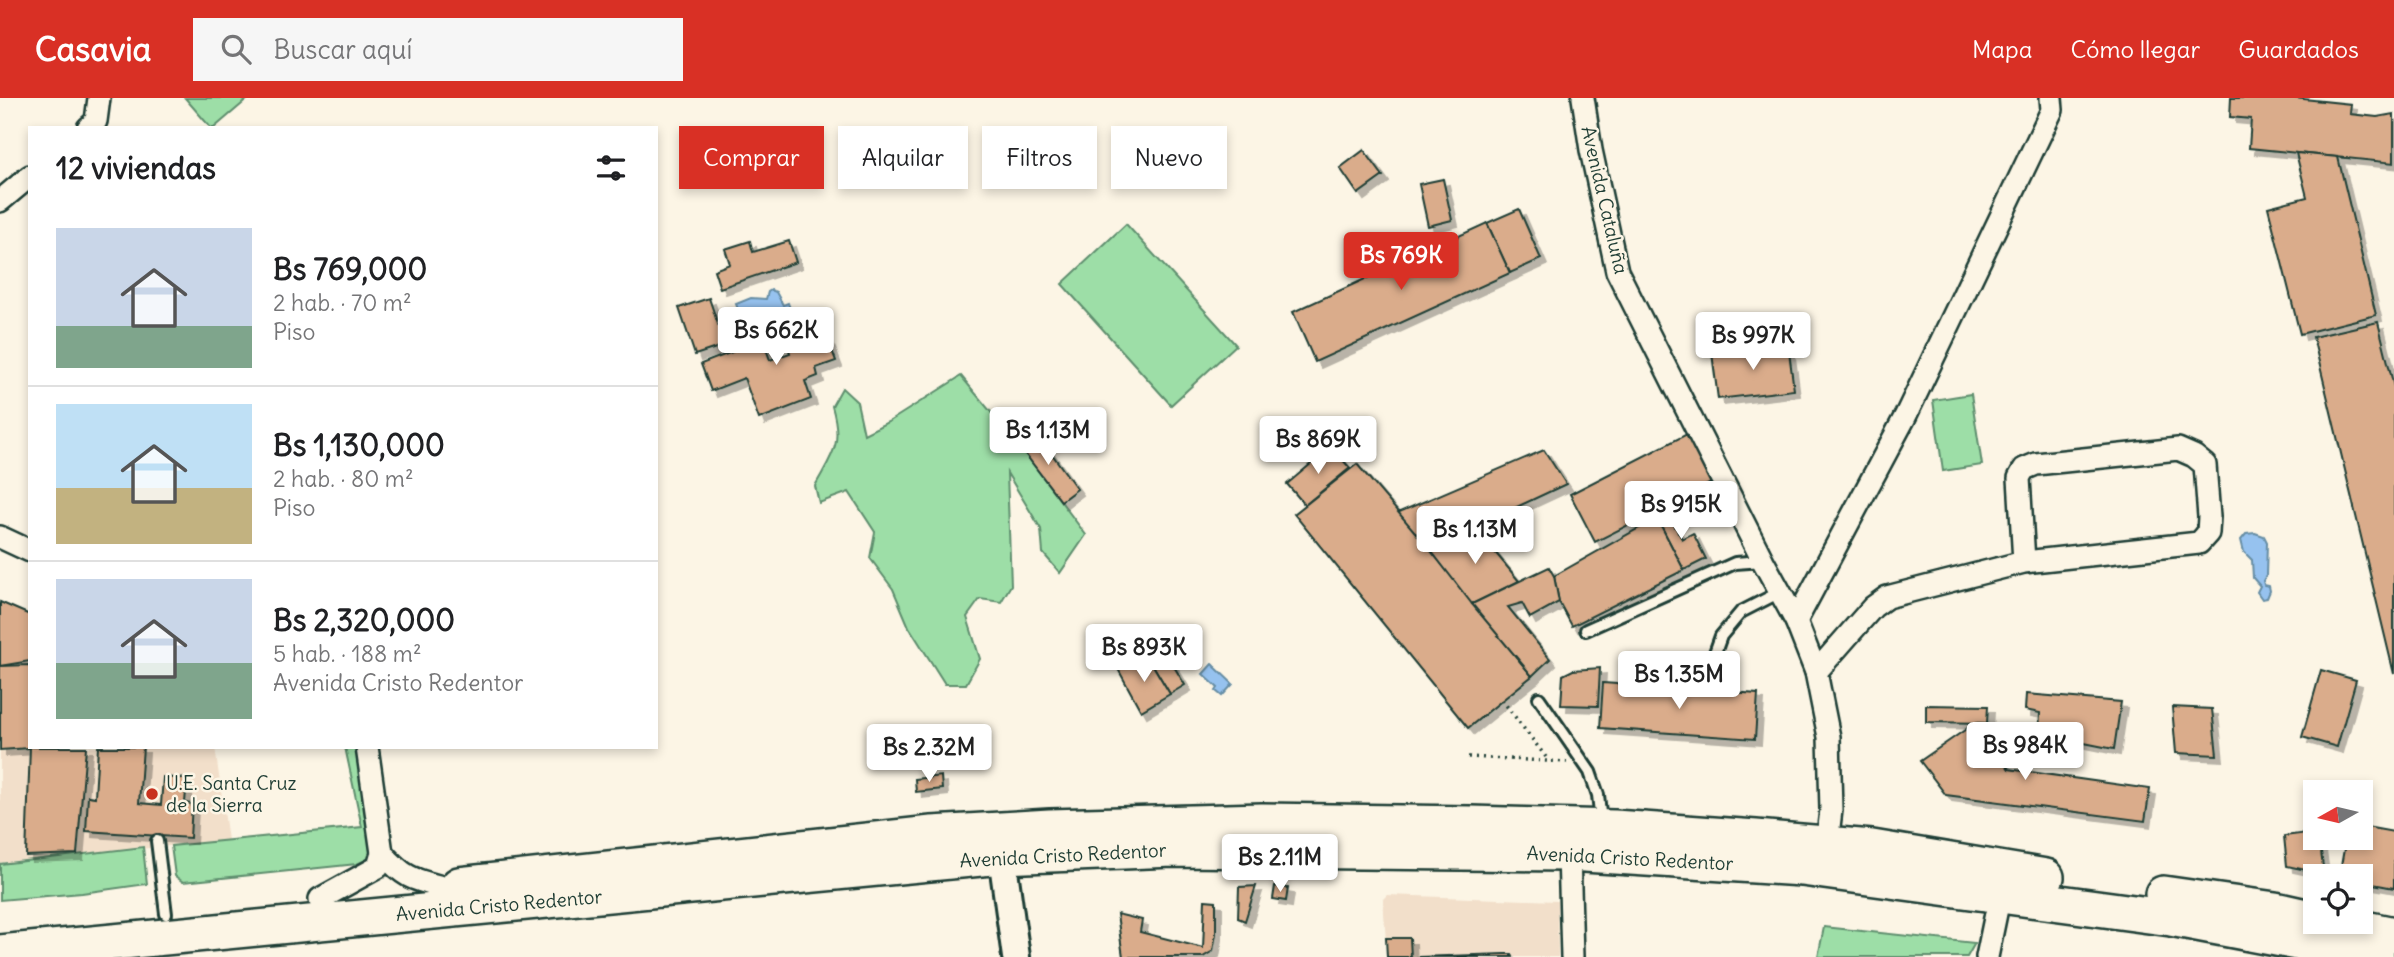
<!DOCTYPE html>
<html lang="es">
<meta charset="utf-8">
<style>
body{margin:0;font-family:Delius,sans-serif;background:#f6f6f6;color:#202124;height:100vh;display:flex;flex-direction:column;font-size:26px;white-space:nowrap}
*{box-sizing:border-box;margin:0}
p{font-size:23px;color:#757577}
.icon{flex:none;width:38px;height:38px;fill:none;stroke:currentColor;stroke-width:2;stroke-linecap:round;stroke-linejoin:round}
.map{position:relative;flex:1;overflow:hidden}
.drawer{position:absolute;left:28px;top:28px;width:630px;height:623px;display:flex;flex-direction:column;background:#fff;border-radius:0px;box-shadow:0 4px 10px #0003}
.drawer>*{flex:none}
.top-card{position:absolute;left:679px;top:28px;width:665px;height:63px;display:flex;gap:14px}
.needle{width:46px;rotate:262deg}
.tools{position:absolute;left:2303px;top:682px;display:grid;gap:14px}
.tools a{display:grid;place-items:center;width:70px;height:70px;border-radius:0px;background:#fff;box-shadow:0 4px 10px #0003;font-size:35px}
.price{position:absolute;translate:-50% -60px;padding:0 16px;border-radius:7px;background:#fff;color:#222;font-size:23px;line-height:46px;filter:drop-shadow(0 2px 4px #0008)}
.price::after{content:'';position:absolute;left:50%;top:42px;width:21px;height:16px;margin-left:-10px;background:inherit;clip-path:polygon(0 0,100% 0,50% 100%)}
.price.on{background:#d93025;color:#fff}
ul{padding:0;list-style:none}
li{display:flex;align-items:center;gap:21px;height:175px;padding:0 28px}
li+li{border-top:2px solid #e0e0e0}
li span{display:grid;place-items:center;flex:none;width:196px;height:140px;border-radius:0px;color:#555}
li>.icon{margin-inline-start:auto}
span .icon{width:84px;height:84px;fill:#fffc;stroke-width:1}
li b{font-size:30px}
h2{display:flex;justify-content:space-between;align-items:center;height:84px;padding:0 28px;font-size:30px}
.chip{padding:0 24px;border-radius:0px;background:#fff;box-shadow:0 4px 10px #0003;font-size:24px;line-height:63px}
.chip.on{background:#d93025;color:#fff}
header{display:flex;align-items:center;gap:42px;box-sizing:border-box;height:98px;padding:0 35px;background:#d93025;color:#fff}
header strong{font-size:33px}
nav{display:flex;gap:38px;margin-inline-start:auto;font-size:24px}
.search{width:490px;height:63px;background:#f6f6f6;display:flex;align-items:center;gap:18px;box-sizing:border-box;padding:0 24px;border-radius:0px;color:#757577;font-size:26px}
.map>svg:first-child{display:block}
</style>
<header>
<strong>Casavia</strong>
<div class="search"><svg class="icon" aria-label="search" viewBox="0 0 24 24"><circle cx="10" cy="10" r="6"/><path d="M15 15l6 6"/></svg>Buscar aquí</div>
<nav><a>Mapa</a><a>Cómo llegar</a><a>Guardados</a></nav>
</header>
<div class="map">
<svg width="2394" height="859" viewBox="0 0 2394 859">
<defs>
<filter id="shadow"><feDropShadow dx="6" dy="6" stdDeviation="0" flood-color="#0004"/></filter>
</defs>
<rect width="100%" height="100%" fill="#fcf5e5"/>
<filter id="ink" filterUnits="userSpaceOnUse"><feTurbulence type="fractalNoise" baseFrequency=".0143" numOctaves="2"/><feDisplacementMap in="SourceGraphic" scale="14" xChannelSelector="R" yChannelSelector="G"/><feConvolveMatrix kernelMatrix="1 2 1 2 8 2 1 2 1" color-interpolation-filters="sRGB"/></filter>
<g filter="url(#ink)">
<g fill="#f2dfca">
<path d="M0,504L30,517V649H215L228,742L0,765Z"/>
<path d="M1387,797L1557,803L1558,859H1387L1383,801Z"/>
</g>
<g fill="#9ddea7" stroke="#5e8e6e" stroke-width="2">
<path d="M185,0H249L214,30H211Z"/>
<path d="M1126,126L1236,247L1171,307L1062,186Z"/>
<path d="M961,278L1020,349L1086,437L1060,475L1043,455L1041,431L1007,375L1011,487L1001,504L980,501L967,519L980,561L966,586H945L909,529L893,491L870,460L875,434L849,394L819,405L815,388C833,355 843,347 832,308L842,290L857,304L864,336L890,323Z"/>
<path d="M1971,296L1982,367L1943,373L1933,302Z"/>
<path d="M345,649H359L375,751L370,760L357,766L183,784L175,778L171,748L362,729Z"/>
<path d="M143,749L147,786L82,795L0,802V766Z"/>
<path d="M1824,829L1975,845L1967,859H1818Z"/>
</g>
<g fill="#96c2ef" stroke="#668da4" stroke-width="2">
<path d="M771,192L776,194L783,207L788,205L792,216L773,222L770,217L744,227L736,206L751,200L766,201L768,194Z"/>
<path d="M2255,435L2264,438L2267,444L2266,478L2263,483L2264,487L2269,488L2270,493L2267,500L2262,501L2257,494L2260,488L2253,480L2252,462L2244,454L2241,442L2246,436Z"/>
<path d="M1212,566L1233,586L1222,598L1216,593L1218,590L1203,576Z"/>
</g>
<g fill="#daac8b" stroke="#1f3d34" stroke-width="2" filter="url(#shadow)">
<path d="M2231,0H2294L2351,6L2350,16L2377,19L2394,16V65L2249,50L2251,21L2230,19Z"/>
<path d="M1364,52L1383,78L1358,96L1340,70Z"/>
<path d="M2296,55L2338,59L2376,217L2300,236L2268,109L2307,99Z"/>
<path d="M1443,81L1452,122L1428,128L1419,86Z"/>
<path d="M1519,111L1541,161L1510,175L1487,125Z"/>
<path d="M1487,125L1510,175L1315,264L1293,214Z"/>
<path d="M750,143L753,154L789,143L796,164L720,190L714,172L730,166L725,151Z"/>
<path d="M709,200L725,247L695,257L679,210Z"/>
<path d="M817,213L836,263L816,270L818,278L805,283L811,301L759,321L744,280L711,293L701,266L763,242L770,262L790,255L780,226Z"/>
<path d="M2378,224L2394,289V576L2313,239Z"/>
<path d="M1788,246L1794,292L1718,301L1712,255Z"/>
<path d="M1037,335L1077,391L1061,403L1020,349Z"/>
<path d="M1689,335L1713,384L1595,444L1570,396Z"/>
<path d="M1331,349L1350,370L1305,407L1287,386Z"/>
<path d="M1544,352L1566,386L1474,429L1432,454L1397,415Z"/>
<path d="M1357,366L1432,454L1532,578L1468,630L1294,416Z"/>
<path d="M1679,409L1684,419L1673,425L1682,441L1693,435L1706,461L1684,472L1657,420Z"/>
<path d="M1657,420L1684,472L1572,528L1559,504L1554,478Z"/>
<path d="M1474,429L1519,483L1472,506L1432,454Z"/>
<path d="M1549,469L1554,478L1559,504L1530,520L1522,505L1508,509L1550,561L1532,578L1472,506Z"/>
<path d="M0,504L30,517V563L0,568Z"/>
<path d="M1166,555L1185,587L1170,596L1151,564Z"/>
<path d="M1135,562L1140,572L1151,564L1170,596L1141,613L1118,571Z"/>
<path d="M30,567V650L0,652V568Z"/>
<path d="M1600,570L1598,608L1561,607L1563,577L1573,572Z"/>
<path d="M2321,572L2356,582L2337,649L2302,639Z"/>
<path d="M1603,585L1758,596L1755,641L1600,630Z"/>
<path d="M2026,596L2121,604L2114,651L2039,636L2040,615L2025,612Z"/>
<path d="M1926,607L1988,608L1987,625L1926,624Z"/>
<path d="M2172,609L2212,611L2217,657L2176,655Z"/>
<path d="M1975,625L2009,671L2150,691L2145,723L1946,697L1920,663Z"/>
<path d="M86,649L77,756L26,758L30,649Z"/>
<path d="M98,649H143L139,705L161,707L163,679L187,681L185,705L192,706L190,740L86,733L88,698L95,699Z"/>
<path d="M941,678L942,691L916,694L915,681Z"/>
<path d="M2361,728L2394,734V790L2362,784L2364,773L2341,768L2346,740H2361Z"/>
<path d="M2315,734V740H2319L2324,776L2287,768L2284,738Z"/>
<path d="M1256,788L1245,823L1238,820L1239,789Z"/>
<path d="M1275,788L1288,790L1286,803L1273,801Z"/>
<path d="M1205,802L1216,803V836L1213,853L1203,859H1123L1117,816L1142,822L1140,834L1203,850Z"/>
<path d="M1386,840H1410L1411,859H1387Z"/>
<path d="M1505,856H1512L1513,859H1417Z"/>
</g>
<g fill="none" stroke-linecap="round" stroke-linejoin="round">
<defs>
<g id="service">
<path d="M1586,532L1735,465L1763,463"/>
<path d="M1707,577L1721,538L1741,514L1780,494"/>
<path d="M1539,600L1590,674L1598,697L1601,724"/>
<path d="M157,743L166,816"/>
</g>
<g id="minor">
<path d="M1583,0L1591,52L1617,173L1763,463L1796,523L1816,574L1829,639L1831,712L1827,746"/>
<path d="M88,30L96,23L99,0"/>
<path d="M0,103L30,78"/>
<path d="M0,439L30,453"/>
<path d="M1796,523L1905,319L2052,12L2051,0"/>
<path d="M1816,574L1873,509L1887,499L2024,464L2199,445L2208,435L2209,419L2205,367L2194,358L2178,351L2036,366L2024,371L2019,380L2024,464"/>
<path d="M382,755C404,779 411,781 442,789"/>
<path d="M1569,755L1572,859"/>
<path d="M320,801L378,769L382,755L367,649"/>
<path d="M1987,859L2000,796"/>
</g>
<path id="tertiary" d="M1002,758L1016,859"/>
<g id="trunk">
<path d="M459,787L932,736L1050,729L1262,723L1471,726L1614,730L1756,740L1872,750L2046,779"/>
<path d="M2163,796L2275,812L2315,821"/>
<path d="M2331,824L2394,837"/>
<path d="M0,855L1002,758L1173,751L1569,755L1802,770L2171,820L2376,859"/>
</g>
</defs>
<use href="#service" stroke="#1f3d34" stroke-width="16"/>
<use href="#minor" stroke="#1f3d34" stroke-width="26"/>
<use href="#tertiary" stroke="#1f3d34" stroke-width="32"/>
<use href="#trunk" stroke="#1f3d34" stroke-width="40"/>
<g stroke="#1f3d34" stroke-width="3.5" stroke-dasharray="2 5" stroke-linecap="butt">
<path d="M1502,602L1549,663"/>
<path d="M1468,659L1567,664"/>
</g>
<use href="#service" stroke="#fcf5e5" stroke-width="10"/>
<use href="#minor" stroke="#fcf5e5" stroke-width="21"/>
<use href="#tertiary" stroke="#fcf5e5" stroke-width="26"/>
<use href="#trunk" stroke="#fcf5e5" stroke-width="35"/>
</g>
</g>
<circle fill="#c8321e" stroke="#fcf5e5" stroke-width="2.5" cx="152" cy="696" r="7"/>
<g text-anchor="middle" stroke-width="5" stroke-linejoin="round" paint-order="stroke">
<g font-size="19" fill="#1f3d34" stroke="#fcf5e5">
<text transform="translate(1605 102) rotate(77)" y="7">Avenida Cataluña</text>
<text transform="translate(1063 757) rotate(-3)" y="7">Avenida Cristo Redentor</text>
<text transform="translate(1630 760) rotate(3)" y="7">Avenida Cristo Redentor</text>
<text transform="translate(499 807) rotate(-5)" y="7">Avenida Cristo Redentor</text>
</g>
<g font-size="19" fill="#1f3d34" stroke="#fcf5e5" text-anchor="start">
<text x="166" y="692">U.E. Santa Cruz<tspan x="166" dy="22">de la Sierra</tspan></text>
</g>
</g>
</svg>
<div class="tools">
<a><svg class="needle" viewBox="-14 -14 28 28"><path d="M0-13l5 13h-10z" fill="#e53935"/><path d="M0 13l5-13h-10z" fill="#757577"/></svg></a>
<a><svg class="icon" aria-label="locate" viewBox="0 0 24 24"><circle cx="12" cy="12" r="6"/><path d="M12 2v4M12 18v4M2 12h4M18 12h4"/></svg></a>
</div>
<b class="price on" style="left:1401px;top:194px">Bs 769K</b>
<b class="price" style="left:776px;top:269px">Bs 662K</b>
<b class="price" style="left:1753px;top:274px">Bs 997K</b>
<b class="price" style="left:1048px;top:369px">Bs 1.13M</b>
<b class="price" style="left:1318px;top:378px">Bs 869K</b>
<b class="price" style="left:1681px;top:443px">Bs 915K</b>
<b class="price" style="left:1475px;top:468px">Bs 1.13M</b>
<b class="price" style="left:1144px;top:586px">Bs 893K</b>
<b class="price" style="left:1679px;top:613px">Bs 1.35M</b>
<b class="price" style="left:2025px;top:684px">Bs 984K</b>
<b class="price" style="left:929px;top:686px">Bs 2.32M</b>
<b class="price" style="left:1280px;top:796px">Bs 2.11M</b>
<div class="top-card">
<a class="chip on">Comprar</a>
<a class="chip">Alquilar</a>
<a class="chip">Filtros</a>
<a class="chip">Nuevo</a>
</div>
<section class="drawer">
<h2>12 viviendas<svg class="icon" aria-label="filters" viewBox="0 0 24 24"><path d="M4 7h16M4 17h16"/><circle cx="9" cy="7" r="2"/><circle cx="15" cy="17" r="2"/></svg></h2>
<ul>
<li><span style="background:linear-gradient(#c9d6e8 70%,#7fa58c 0)"><svg class="icon" aria-label="home" viewBox="0 0 24 24"><path d="M3 11l9-7 9 7M6 9v11h12V9"/></svg></span><div><b>Bs 769,000</b><p>2 hab. · 70 m²</p><p>Piso</p></div></li>
<li><span style="background:linear-gradient(#bfe0f5 60%,#c2b280 0)"><svg class="icon" aria-label="home" viewBox="0 0 24 24"><path d="M3 11l9-7 9 7M6 9v11h12V9"/></svg></span><div><b>Bs 1,130,000</b><p>2 hab. · 80 m²</p><p>Piso</p></div></li>
<li><span style="background:linear-gradient(#c9d6e8 60%,#7fa58c 0)"><svg class="icon" aria-label="home" viewBox="0 0 24 24"><path d="M3 11l9-7 9 7M6 9v11h12V9"/></svg></span><div><b>Bs 2,320,000</b><p>5 hab. · 188 m²</p><p>Avenida Cristo Redentor</p></div></li>
</ul>
</section>
</div>
